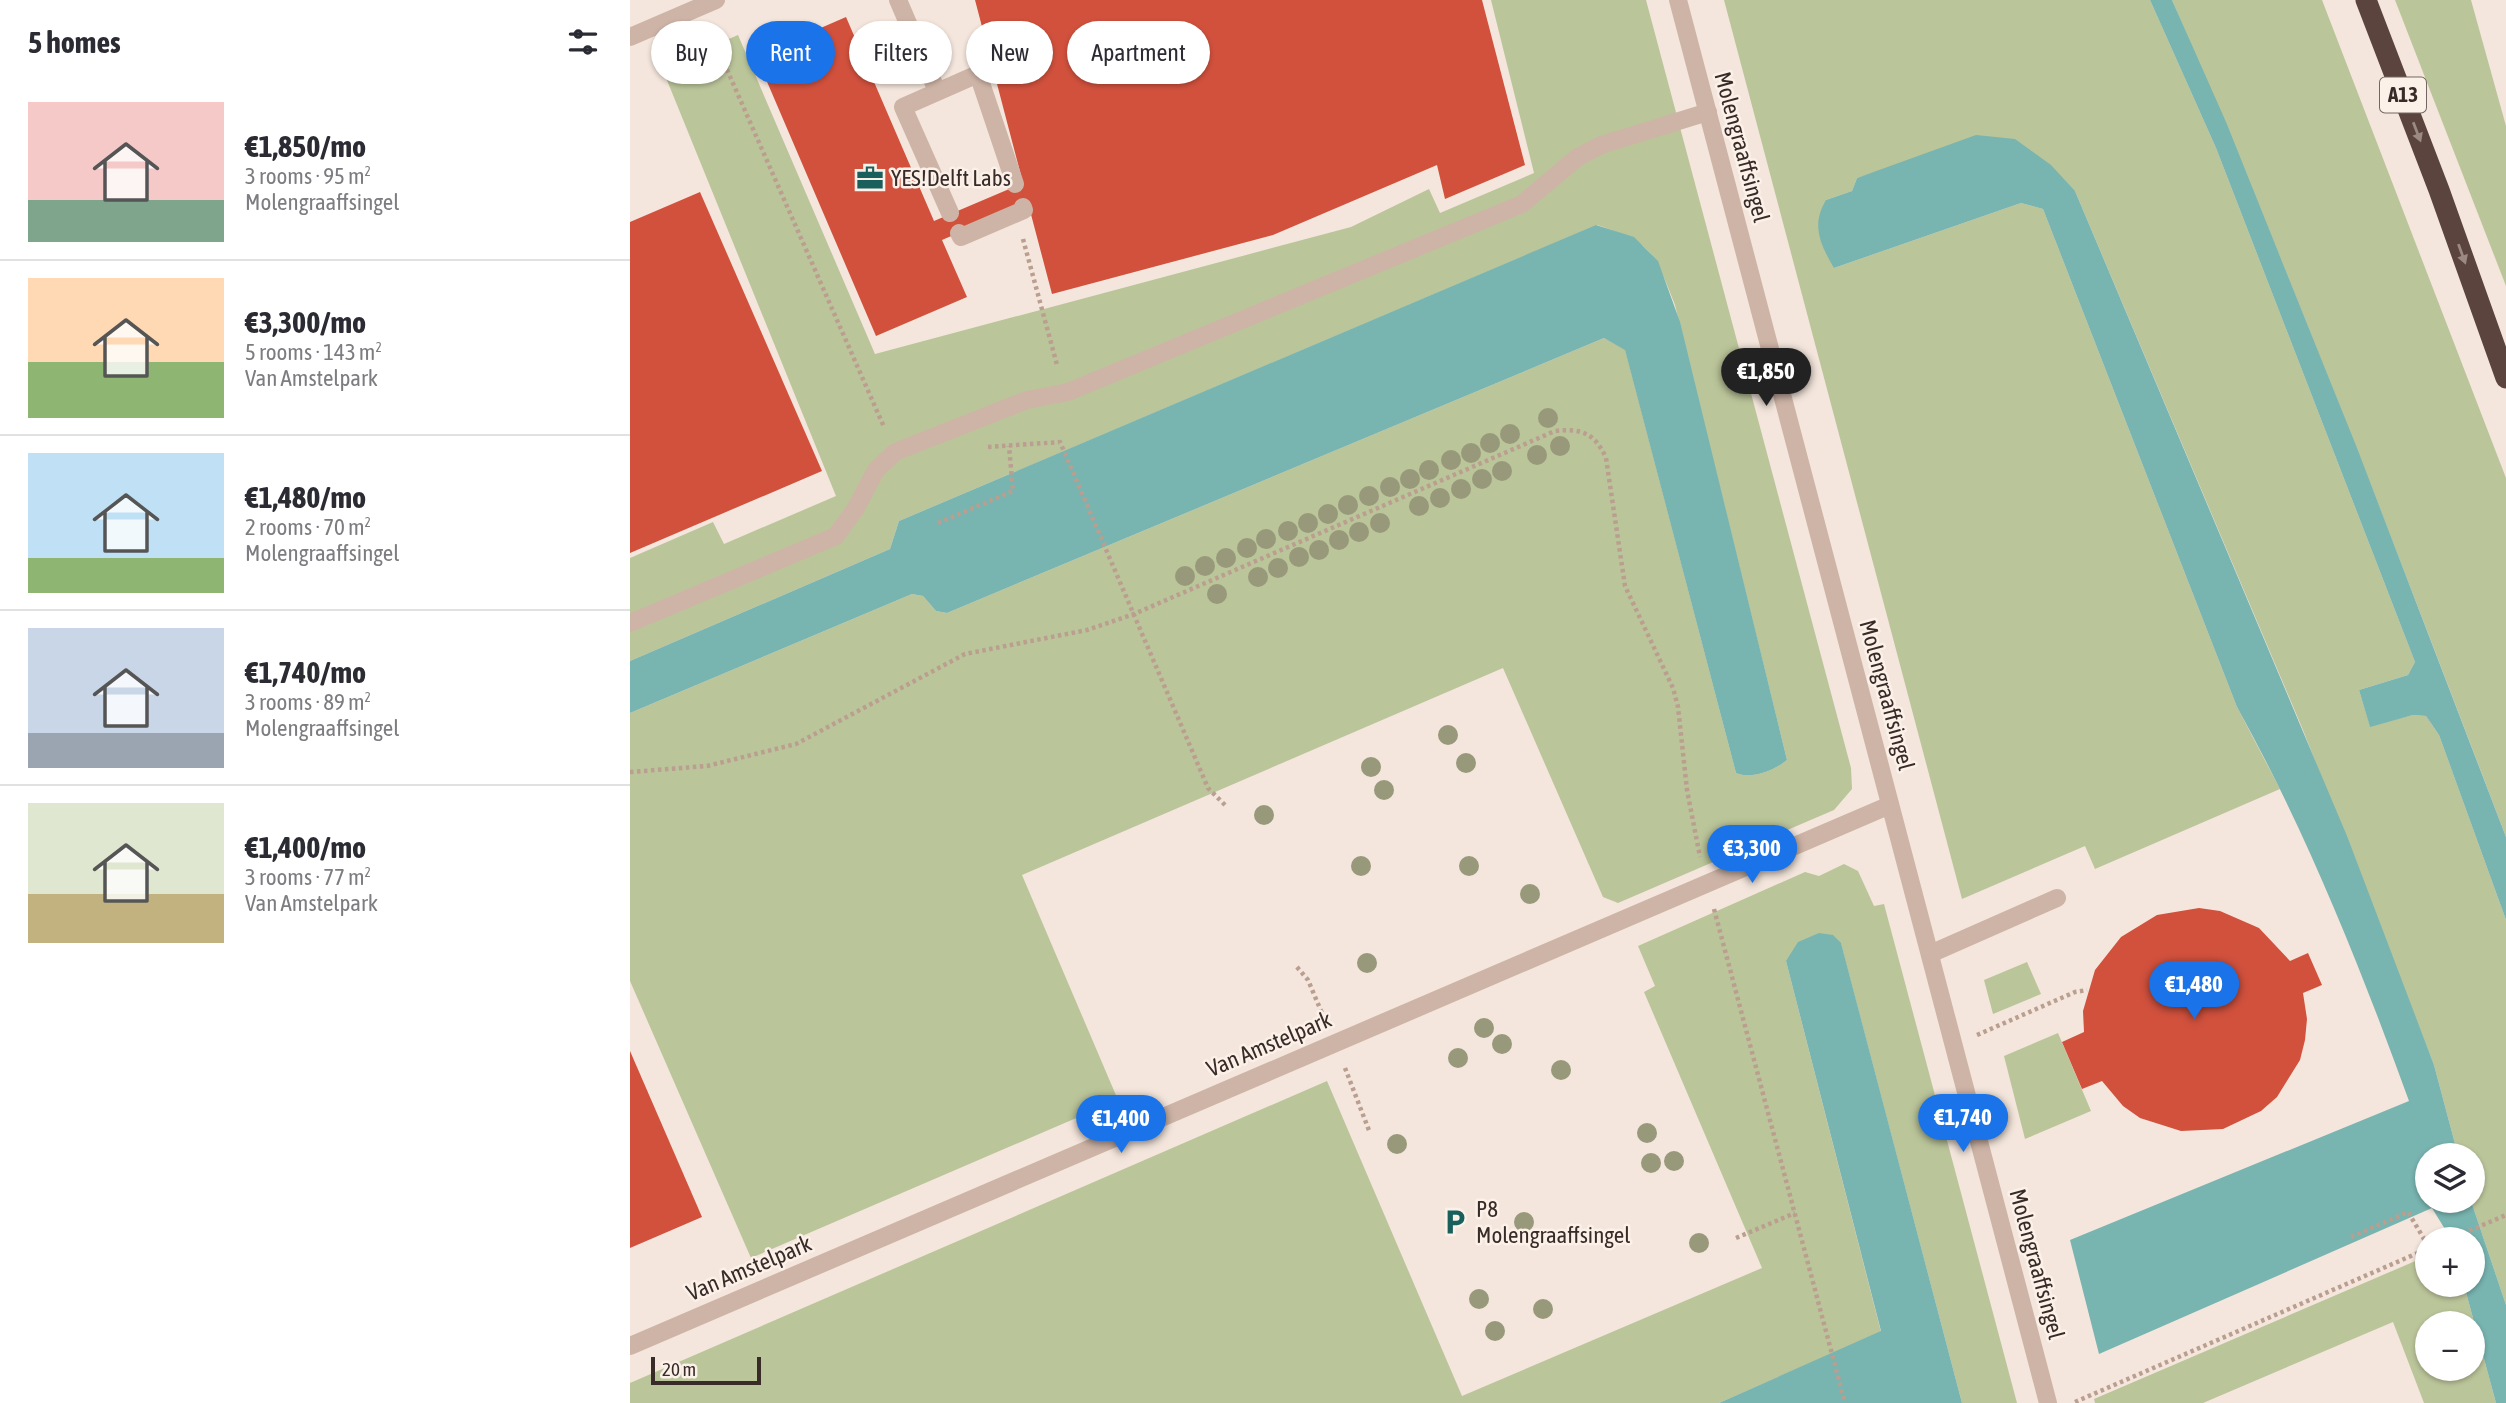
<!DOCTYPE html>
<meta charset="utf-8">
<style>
body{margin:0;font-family:"Asap Condensed",sans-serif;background:#f7f7f7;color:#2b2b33;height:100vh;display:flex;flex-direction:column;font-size:26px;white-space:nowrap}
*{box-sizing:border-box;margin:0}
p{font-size:23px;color:#7c7c81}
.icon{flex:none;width:38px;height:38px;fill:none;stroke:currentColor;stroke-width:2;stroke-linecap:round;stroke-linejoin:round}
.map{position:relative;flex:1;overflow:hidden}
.drawer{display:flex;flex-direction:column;background:#fff;width:630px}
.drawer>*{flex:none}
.top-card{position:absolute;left:21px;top:21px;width:665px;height:63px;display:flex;gap:14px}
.buttons{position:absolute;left:1785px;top:1143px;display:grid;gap:14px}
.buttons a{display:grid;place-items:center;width:70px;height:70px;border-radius:50%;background:#fff;box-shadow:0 2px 5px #0004;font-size:35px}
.scale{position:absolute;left:21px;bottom:18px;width:110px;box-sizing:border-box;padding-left:7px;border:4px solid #392b28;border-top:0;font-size:19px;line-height:24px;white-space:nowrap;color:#392b28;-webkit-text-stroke:5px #fbf1e9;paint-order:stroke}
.price{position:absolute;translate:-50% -60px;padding:0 16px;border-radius:24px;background:#1a73e8;color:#fff;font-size:23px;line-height:46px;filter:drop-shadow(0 2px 4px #0008)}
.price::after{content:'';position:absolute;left:50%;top:42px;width:21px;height:16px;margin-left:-10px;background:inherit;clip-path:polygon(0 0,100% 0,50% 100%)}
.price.current{background:#222;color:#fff}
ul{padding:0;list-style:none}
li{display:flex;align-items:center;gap:21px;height:175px;padding:0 28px}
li+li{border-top:2px solid #e1e1e2}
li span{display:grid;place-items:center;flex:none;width:196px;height:140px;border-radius:0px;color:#555}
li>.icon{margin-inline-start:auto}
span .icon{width:84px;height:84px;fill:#fffc;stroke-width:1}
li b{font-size:30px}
h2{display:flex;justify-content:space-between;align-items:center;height:84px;padding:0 28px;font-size:30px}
.tag{padding:0 24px;border-radius:32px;background:#fff;box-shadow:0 2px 5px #0004;font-size:24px;line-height:63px}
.tag.current{background:#1a73e8;color:#fff}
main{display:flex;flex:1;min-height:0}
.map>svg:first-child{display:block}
</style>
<main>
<section class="drawer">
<h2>5 homes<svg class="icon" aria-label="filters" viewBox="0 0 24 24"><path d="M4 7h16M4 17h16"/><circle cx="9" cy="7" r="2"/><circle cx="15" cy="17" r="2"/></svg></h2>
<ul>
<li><span style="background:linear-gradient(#f6c9c9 70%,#7fa58c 0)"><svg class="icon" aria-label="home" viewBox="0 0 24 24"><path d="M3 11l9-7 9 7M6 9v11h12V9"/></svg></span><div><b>€1,850/mo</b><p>3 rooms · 95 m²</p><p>Molengraaffsingel</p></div></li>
<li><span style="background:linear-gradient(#ffd9b3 60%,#8fb573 0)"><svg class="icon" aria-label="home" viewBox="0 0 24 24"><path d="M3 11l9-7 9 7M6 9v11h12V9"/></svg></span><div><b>€3,300/mo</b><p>5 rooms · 143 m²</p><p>Van Amstelpark</p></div></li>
<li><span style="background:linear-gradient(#bfe0f5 75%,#8fb573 0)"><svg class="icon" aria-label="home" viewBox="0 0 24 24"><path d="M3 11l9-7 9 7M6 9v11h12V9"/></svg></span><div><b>€1,480/mo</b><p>2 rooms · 70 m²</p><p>Molengraaffsingel</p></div></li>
<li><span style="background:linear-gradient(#c9d6e8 75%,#9aa5b1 0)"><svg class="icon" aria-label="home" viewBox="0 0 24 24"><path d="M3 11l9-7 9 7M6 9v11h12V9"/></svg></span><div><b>€1,740/mo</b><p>3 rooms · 89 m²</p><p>Molengraaffsingel</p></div></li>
<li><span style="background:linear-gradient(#dfe7d0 65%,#c2b280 0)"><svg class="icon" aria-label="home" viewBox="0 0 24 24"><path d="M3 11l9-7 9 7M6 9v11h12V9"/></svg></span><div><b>€1,400/mo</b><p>3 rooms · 77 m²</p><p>Van Amstelpark</p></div></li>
</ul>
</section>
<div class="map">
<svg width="1876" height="1403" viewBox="0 0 1876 1403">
<rect width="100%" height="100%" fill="#f4e6dc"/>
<g fill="#bbc59a" fill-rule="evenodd">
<path d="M861,0H1016L1221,768L1222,789L1204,810L988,903L973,897L873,668L392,875L488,1100L121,1258L0,981V713L282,594L293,596L306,611L317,613L974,338L995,349L1106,773C1122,780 1145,770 1157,760L1045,305C1024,252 1023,243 967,225L269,521L260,549L0,661V558L83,522L94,544L206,496L32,68L108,35L245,354L721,227L799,189L810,213L904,173Z"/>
<path d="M1094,0H1520L1586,148L1785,662L1778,675L1729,690L1740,726L1783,715L1796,716L1809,735L1876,920V1305L1841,1201L1843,1155H1828L1804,1065L1673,730L1445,191L1265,166L1227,178L1222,191L1196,200L1204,268L1391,203L1413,209L1607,707L1650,789L1465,869L1455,846L1332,899Z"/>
<path d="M1542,0H1692L1876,478V837C1769,556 1662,276 1542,0Z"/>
<path d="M1765,0H1841L1876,126V286Z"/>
<path d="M1214,864L1228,871L1244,906L1254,904L1387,1403H1332L1211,944L1156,961L1251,1332L1089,1403H0V1383L697,1081L832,1396L1132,1268L1014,992L1025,986L1008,946L1175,872L1189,876Z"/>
<path d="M1397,962L1411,994L1363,1014L1354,980Z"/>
<path d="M1428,1033L1461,1111L1395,1139L1374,1056Z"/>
<path d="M1797,1256V1284L1834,1285L1866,1403H1794L1763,1322L1573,1403H1465L1464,1399ZM1797,1323H1843V1368H1797Z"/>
</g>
<g fill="#78b4b0">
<path d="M1520,0H1542L1596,122L1727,448L1876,837V920L1809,735L1796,716L1783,715L1740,727L1729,690L1778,675L1785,662L1586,148Z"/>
<path d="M1346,135L1385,139L1421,165L1445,191L1717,836L1804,1065L1828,1155H1797V1200L1841,1201L1876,1305V1403H1866L1834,1285L1843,1284V1239H1821L1802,1208L1469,1354L1440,1240L1779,1101C1730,966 1677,833 1607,707L1413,209L1391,203L1204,268C1190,244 1181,225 1196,200L1222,191L1227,178Z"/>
<path d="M966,225L1004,237L1028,261L1050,322L1157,760C1145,770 1122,780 1106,773L995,350L974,338L317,613L306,611L293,596L282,594L0,713V661L260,549L269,521Z"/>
<path d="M1189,933L1203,935L1211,943L1332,1403H1089L1251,1331L1156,961L1168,942Z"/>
</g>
<g fill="#d1513d">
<path d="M345,0H852L895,165L815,199L807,165L643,235L422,294L398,203L312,240L337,297L246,336L126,56L216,17L304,221L393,183Z"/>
<path d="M70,192L192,471L0,553V222Z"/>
<path d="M1569,908L1590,911L1629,928L1660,961L1678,953L1692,985L1673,993L1677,1019L1675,1040L1670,1060L1647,1097L1631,1111L1593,1129L1551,1131L1510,1118L1493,1106L1472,1081L1452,1089L1432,1042L1454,1032L1453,1011L1465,970L1491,937L1527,915Z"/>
<path d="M0,1051L72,1217L0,1248Z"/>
</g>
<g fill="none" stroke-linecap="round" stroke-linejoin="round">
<g stroke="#ba9e90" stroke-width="4.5" stroke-dasharray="3.5 3.5" stroke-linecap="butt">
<path d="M80,31L254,427"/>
<path d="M393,239L427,365"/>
<path d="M358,447L430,442L578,788L597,807"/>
<path d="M308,523L383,491L379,446"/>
<path d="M0,772L77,766L166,744L335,654L457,630L504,614L925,431C951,428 965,433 976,458L995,586L1043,688L1048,707L1057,790L1070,857"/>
<path d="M1084,909L1215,1403"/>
<path d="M667,967L678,980L694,1018"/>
<path d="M1347,1035L1445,992L1457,990"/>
<path d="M715,1068L740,1133"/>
<path d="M1721,1237L1778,1212L1797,1244"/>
<path d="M1106,1238L1165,1213"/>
<path d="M1820,1239L1876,1215"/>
<path d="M1445,1402L1797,1249"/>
</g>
<g stroke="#ceb4a6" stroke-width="18">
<path d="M268,0L307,91"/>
<path d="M1048,0L1418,1403"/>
<path d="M0,37L86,0"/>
<path d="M320,213L273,107L348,74L385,184"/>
<path d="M329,233L331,237L394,210L393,207"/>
<path d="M0,623L206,536L226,508L246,470L265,452L397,400L438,392L892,204L948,157L971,145L1078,112"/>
<path d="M1300,954L1427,898"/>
<path d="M0,1346L1260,805"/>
</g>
<path stroke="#5b443e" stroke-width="21" d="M1736,0L1809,190L1876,378"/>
</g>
<g fill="#98997a">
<circle cx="918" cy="418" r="10"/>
<circle cx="880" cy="434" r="10"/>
<circle cx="860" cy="443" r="10"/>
<circle cx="930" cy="446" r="10"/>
<circle cx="841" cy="453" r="10"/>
<circle cx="907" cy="455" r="10"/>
<circle cx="821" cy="460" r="10"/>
<circle cx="799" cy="470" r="10"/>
<circle cx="872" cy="471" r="10"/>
<circle cx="780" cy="479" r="10"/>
<circle cx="852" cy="479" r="10"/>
<circle cx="760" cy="487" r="10"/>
<circle cx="831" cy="489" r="10"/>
<circle cx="739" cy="496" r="10"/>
<circle cx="810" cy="498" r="10"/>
<circle cx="718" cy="505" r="10"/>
<circle cx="789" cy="506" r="10"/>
<circle cx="698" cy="514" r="10"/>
<circle cx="678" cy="523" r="10"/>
<circle cx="750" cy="523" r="10"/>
<circle cx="658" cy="531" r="10"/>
<circle cx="729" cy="532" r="10"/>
<circle cx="636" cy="539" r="10"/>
<circle cx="709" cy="540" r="10"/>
<circle cx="617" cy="548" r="10"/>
<circle cx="689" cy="550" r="10"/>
<circle cx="669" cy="557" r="10"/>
<circle cx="596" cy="558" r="10"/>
<circle cx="575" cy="566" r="10"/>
<circle cx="648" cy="568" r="10"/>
<circle cx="555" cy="576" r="10"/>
<circle cx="628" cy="577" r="10"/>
<circle cx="587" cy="594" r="10"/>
<circle cx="818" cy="735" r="10"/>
<circle cx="836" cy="763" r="10"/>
<circle cx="741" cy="767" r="10"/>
<circle cx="754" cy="790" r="10"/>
<circle cx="634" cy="815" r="10"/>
<circle cx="731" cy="866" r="10"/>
<circle cx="839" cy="866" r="10"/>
<circle cx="900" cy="894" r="10"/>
<circle cx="737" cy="963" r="10"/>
<circle cx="854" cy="1028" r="10"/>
<circle cx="872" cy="1044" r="10"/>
<circle cx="828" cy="1058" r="10"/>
<circle cx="931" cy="1070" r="10"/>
<circle cx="1017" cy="1133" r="10"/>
<circle cx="767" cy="1144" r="10"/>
<circle cx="1044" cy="1161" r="10"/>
<circle cx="1021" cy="1163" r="10"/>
<circle cx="894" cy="1222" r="10"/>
<circle cx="1069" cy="1243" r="10"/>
<circle cx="849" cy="1299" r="10"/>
<circle cx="913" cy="1309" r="10"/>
<circle cx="865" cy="1331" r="10"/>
</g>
<defs><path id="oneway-solid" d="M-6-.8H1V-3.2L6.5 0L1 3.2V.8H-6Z" transform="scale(1.75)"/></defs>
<g fill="#9b8982">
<use href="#oneway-solid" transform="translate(1787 132) rotate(69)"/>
<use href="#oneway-solid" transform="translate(1832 254) rotate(70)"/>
</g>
<defs>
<symbol id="office-bare" viewBox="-9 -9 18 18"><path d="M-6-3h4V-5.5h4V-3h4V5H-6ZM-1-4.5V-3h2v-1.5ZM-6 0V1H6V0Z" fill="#195f5c" stroke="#fbf1e9" stroke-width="2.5" paint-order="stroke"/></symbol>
<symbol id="parking-bare" viewBox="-9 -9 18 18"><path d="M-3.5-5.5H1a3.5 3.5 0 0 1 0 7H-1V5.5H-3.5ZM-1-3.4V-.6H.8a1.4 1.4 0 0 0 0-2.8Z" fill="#195f5c" stroke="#fbf1e9" stroke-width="2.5" paint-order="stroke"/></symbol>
</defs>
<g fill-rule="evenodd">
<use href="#office-bare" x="221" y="159" width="38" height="38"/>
<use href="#parking-bare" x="806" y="1203" width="38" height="38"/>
</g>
<g text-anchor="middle" stroke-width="5" stroke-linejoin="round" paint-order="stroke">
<rect fill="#fbf1e9" stroke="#736662" stroke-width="2" x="1750" y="77.5" width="46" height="35" rx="5"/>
<g font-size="21" font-weight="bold" fill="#392b28">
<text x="1773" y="102">A13</text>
</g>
<g font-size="23" fill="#392b28" stroke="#fbf1e9">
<text transform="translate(1112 147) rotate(75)" y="8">Molengraaffsingel</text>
<text transform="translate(1257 695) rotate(75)" y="8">Molengraaffsingel</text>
<text transform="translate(639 1044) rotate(-23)" y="8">Van Amstelpark</text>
<text transform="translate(1407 1264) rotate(75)" y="8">Molengraaffsingel</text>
<text transform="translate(119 1268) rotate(-23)" y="8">Van Amstelpark</text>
</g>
<g font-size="23" fill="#392b28" stroke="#fbf1e9" text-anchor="start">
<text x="261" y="186">YES!Delft Labs</text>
<text x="846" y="1217">P8<tspan x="846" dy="26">Molengraaffsingel</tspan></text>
</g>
</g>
</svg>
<div class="buttons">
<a><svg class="icon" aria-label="layers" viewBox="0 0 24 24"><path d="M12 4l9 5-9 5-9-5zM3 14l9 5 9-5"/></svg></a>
<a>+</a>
<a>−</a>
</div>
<div class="scale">20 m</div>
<b class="price current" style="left:1136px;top:408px">€1,850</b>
<b class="price" style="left:1122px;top:885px">€3,300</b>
<b class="price" style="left:1564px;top:1021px">€1,480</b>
<b class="price" style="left:1333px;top:1154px">€1,740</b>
<b class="price" style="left:491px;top:1155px">€1,400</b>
<div class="top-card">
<a class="tag">Buy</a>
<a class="tag current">Rent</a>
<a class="tag">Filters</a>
<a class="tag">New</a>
<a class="tag">Apartment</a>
</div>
</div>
</main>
